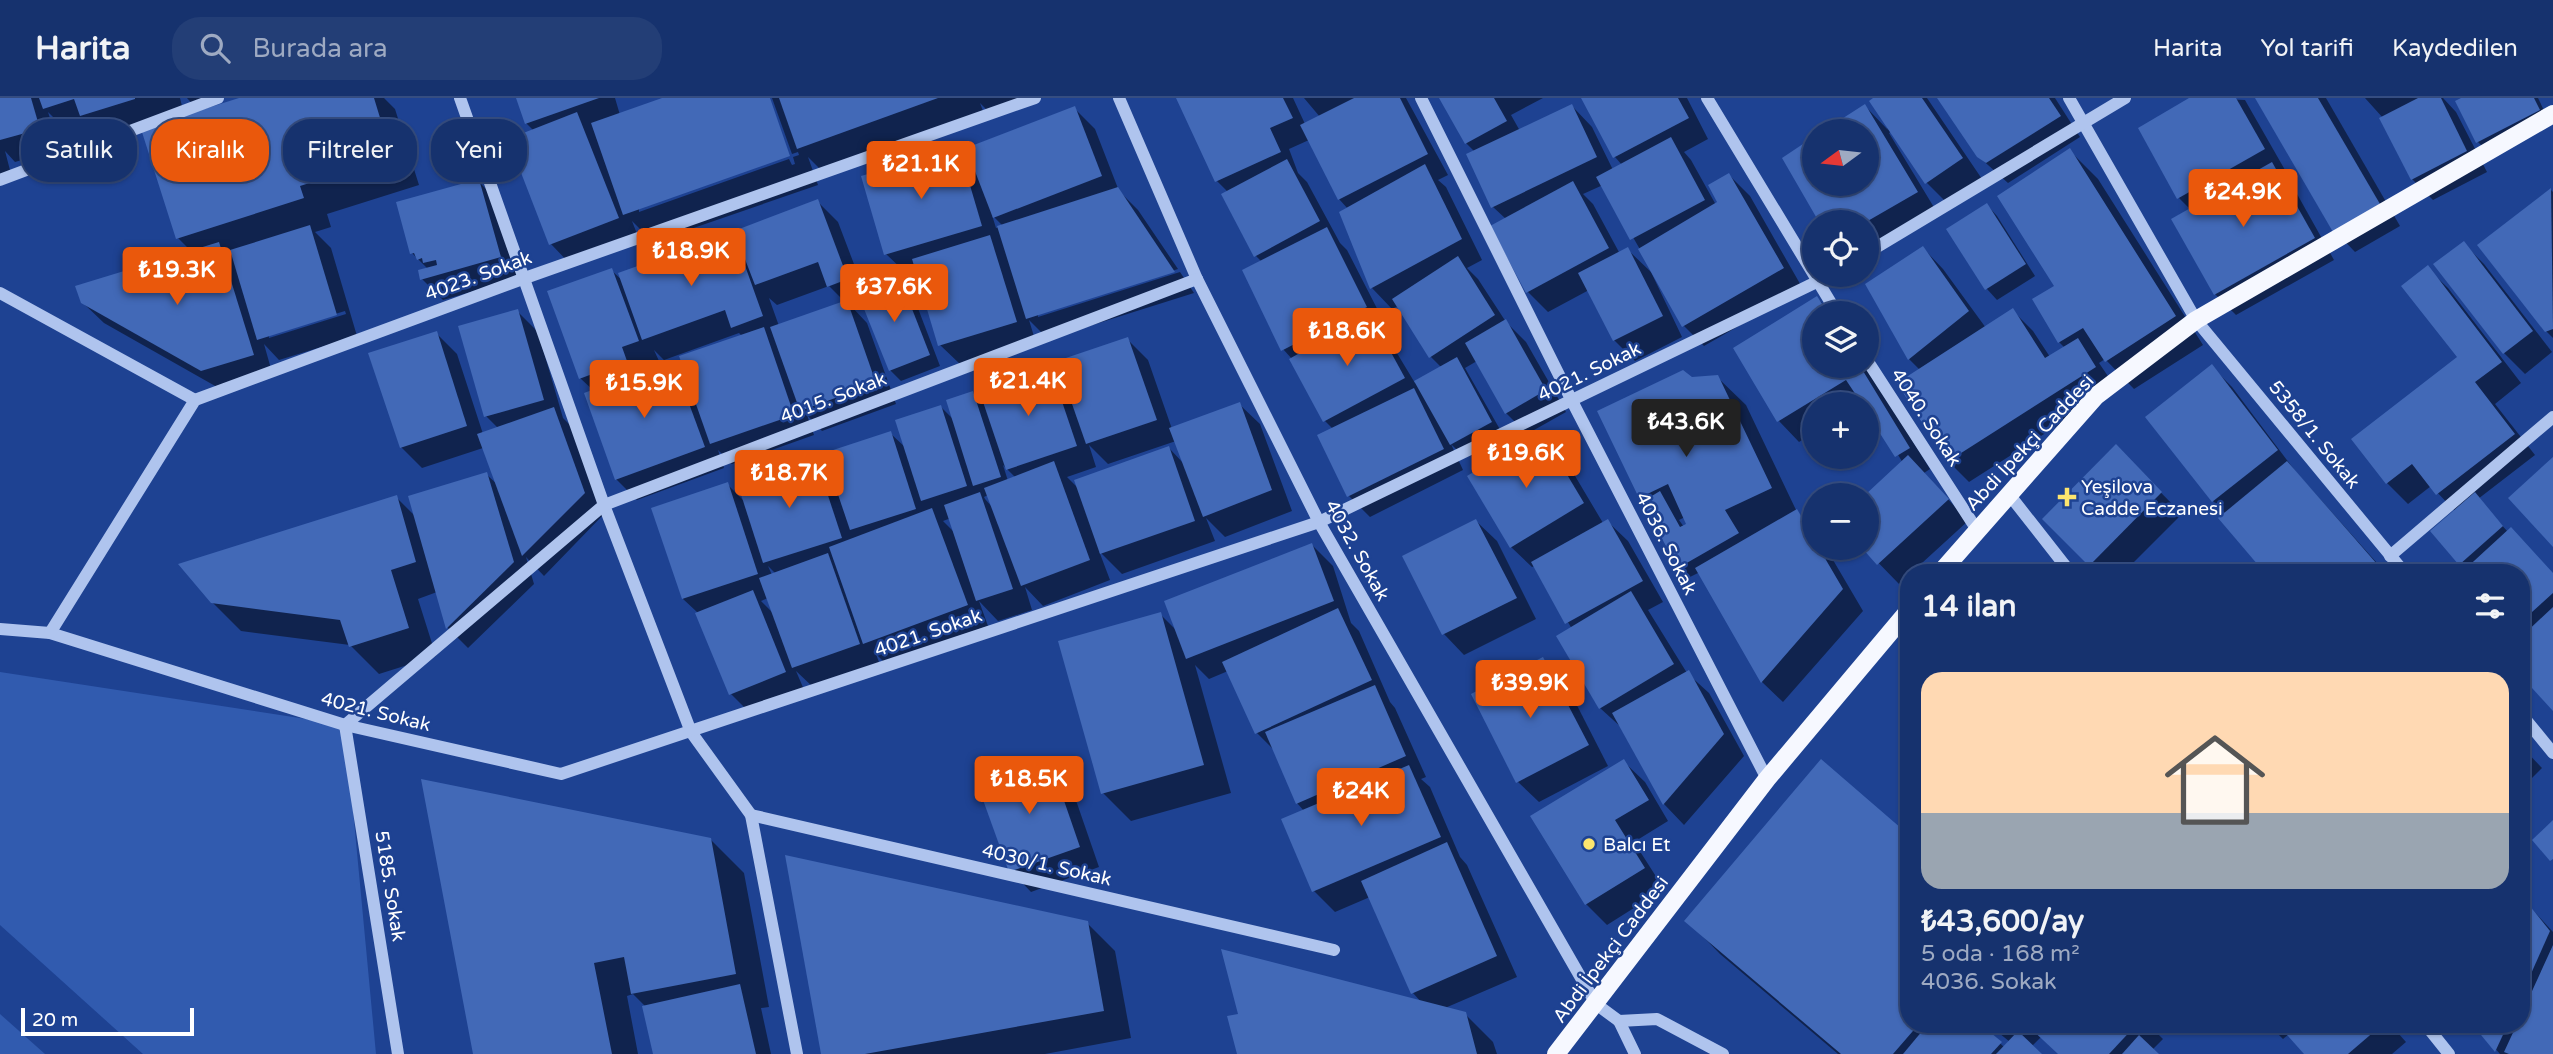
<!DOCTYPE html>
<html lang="tr">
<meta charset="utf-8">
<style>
body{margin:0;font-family:"Varela Round",sans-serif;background:#233e76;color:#f1f3f6;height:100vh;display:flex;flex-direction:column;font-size:26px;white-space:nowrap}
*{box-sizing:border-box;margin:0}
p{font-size:23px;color:#9eaac2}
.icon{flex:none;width:38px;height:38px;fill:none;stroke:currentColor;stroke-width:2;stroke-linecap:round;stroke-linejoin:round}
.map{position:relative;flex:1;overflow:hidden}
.drawer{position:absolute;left:1900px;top:466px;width:630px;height:469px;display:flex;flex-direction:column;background:#16326e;border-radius:28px;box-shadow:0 2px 5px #0004,0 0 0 2px #354d81}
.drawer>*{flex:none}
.hud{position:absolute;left:21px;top:21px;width:665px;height:63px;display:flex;gap:14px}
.needle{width:46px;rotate:255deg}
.buttons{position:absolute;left:1802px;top:21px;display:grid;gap:14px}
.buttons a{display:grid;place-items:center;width:77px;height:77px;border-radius:50%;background:#16326e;box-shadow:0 2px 5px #0004,0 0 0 2px #354d81;font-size:35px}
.scale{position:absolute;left:21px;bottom:18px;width:173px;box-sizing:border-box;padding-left:7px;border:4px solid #fff;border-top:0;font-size:19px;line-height:24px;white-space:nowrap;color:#fff;-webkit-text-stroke:5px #1e4292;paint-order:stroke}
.price{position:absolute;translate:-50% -60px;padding:0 16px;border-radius:7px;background:#ea580c;color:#fff;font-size:23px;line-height:46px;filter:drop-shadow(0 2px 4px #0008)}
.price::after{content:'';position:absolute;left:50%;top:42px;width:21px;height:16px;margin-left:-10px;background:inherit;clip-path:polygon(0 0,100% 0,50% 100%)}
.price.on{background:#222;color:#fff}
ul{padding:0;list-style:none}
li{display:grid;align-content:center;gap:14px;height:371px;padding:0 21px}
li+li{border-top:2px solid #354d81}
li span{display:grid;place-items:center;height:217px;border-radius:21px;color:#555}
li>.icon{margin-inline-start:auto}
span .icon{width:126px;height:126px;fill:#fffc;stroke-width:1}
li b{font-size:30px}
h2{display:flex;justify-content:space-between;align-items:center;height:84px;padding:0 21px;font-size:30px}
.tag{padding:0 24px;border-radius:28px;background:#16326e;box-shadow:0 2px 5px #0004,0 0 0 2px #354d81;font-size:24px;line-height:63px}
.tag.on{background:#ea580c;color:#fff}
header{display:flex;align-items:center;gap:42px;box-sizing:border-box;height:98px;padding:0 35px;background:#16326e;border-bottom:2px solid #354d81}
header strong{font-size:33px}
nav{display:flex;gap:38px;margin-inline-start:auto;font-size:24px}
.search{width:490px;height:63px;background:#233e76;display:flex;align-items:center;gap:18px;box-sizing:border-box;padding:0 24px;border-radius:28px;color:#9eaac2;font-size:26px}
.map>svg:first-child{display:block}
</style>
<header>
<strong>Harita</strong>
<div class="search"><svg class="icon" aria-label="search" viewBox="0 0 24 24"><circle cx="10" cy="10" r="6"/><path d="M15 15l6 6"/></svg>Burada ara</div>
<nav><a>Harita</a><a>Yol tarifi</a><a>Kaydedilen</a></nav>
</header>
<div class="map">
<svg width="2553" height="956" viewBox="0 0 2553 956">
<rect width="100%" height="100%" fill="#1e4292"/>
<g fill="#315baf">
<path d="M0,574L345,627L376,956H143L0,827Z"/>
<path d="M0,916L45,956H0Z"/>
</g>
<g fill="#0007" fill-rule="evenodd">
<path d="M0,0H180L183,12L102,38L87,24L65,31L48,14L60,51L15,64L5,53L11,76L0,80Z"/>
<path d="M187,0H224L195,9Z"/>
<path d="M245,0H384L395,11L419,87L327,116L331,129L315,134L331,150L357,238L279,262L264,246L273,278L224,293L104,225L82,204L192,154L178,140ZM345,213L346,216L269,240V236Z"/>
<path d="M518,0H615L620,17L668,0H768L639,110V114L789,61L792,67L795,66L793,59L799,57L798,54L792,56L772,0H1027L989,14L980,5L986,21L827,78L808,59L818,87L653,144L632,123L639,141L571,167L551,146L534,33L526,25Z"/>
<path d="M1178,0H1293L1305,26L1320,19L1304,0H1406L1448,77L1438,82L1446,89L1482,162L1467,170L1478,181L1506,224L1526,244L1566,314L1527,336L1506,315L1477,263L1465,270L1502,335L1462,357L1451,346L1463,372L1370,419L1349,398L1333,331L1325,323L1292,261L1283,251L1262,164L1256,158L1228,94L1217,83ZM1309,42L1339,101L1348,111L1341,115L1372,190L1392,211L1398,208L1431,259L1442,270L1415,285L1383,232L1387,230L1347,152L1340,145L1307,84L1298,75L1289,51Z"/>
<path d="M1441,0H1543L1511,17L1520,33L1572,8L1592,29L1613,72L1622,67L1615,59L1583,0H1687L1708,41L1684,54L1691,62L1716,107L1729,77L1750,98L1803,191L1704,248L1684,228L1603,87L1583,96L1593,106L1620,156L1628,152L1651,174L1682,239L1635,263L1614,242L1589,192L1548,214L1528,194L1506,121L1493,109L1475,54L1466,45Z"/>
<path d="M1876,0H1927L1982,81L1947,105L1926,84L1892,33L1889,35L1938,116L1867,156V124H1821L1784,60L1815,86H1867V33H1826L1865,8L1888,32Z"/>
<path d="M1939,0H2055L2080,39L2008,85L1978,58Z"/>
<path d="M2193,0L2245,2L2285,72L2280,75L2292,87L2334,162L2236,217L2215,196L2191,112L2179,100Z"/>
<path d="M2257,0H2326L2400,128L2355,154L2335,133Z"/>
<path d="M2365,0H2443L2456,14L2487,74L2433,102L2412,81L2383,20Z"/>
<path d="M2464,0H2538L2549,23L2488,54L2478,44Z"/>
<path d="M1074,10L1095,31L1119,93L1138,112L1178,171L1038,215V219L1180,174L1194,195L1048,241L1029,222L1036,245L961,267L940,247L918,173L907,176L886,156L959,52L975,68ZM992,117L1003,128L996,130Z"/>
<path d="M2070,53L2098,81L2203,247L2134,291L2105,261L2099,265L2116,290L1969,384L1948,363L1920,272L1909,261L1923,150L1943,171L1986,230L2013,213L2033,233L2050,259L2065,250L2059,244L2056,188Z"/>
<path d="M478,83L499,104L520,180L443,202L422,181L428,171L412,155Z"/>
<path d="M2551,92L2553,94V240L2546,233Z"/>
<path d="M817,103L838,124L865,195L900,182L911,192L940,268L901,283L890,272L863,204L851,208L867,225L896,306L822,333L807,317L814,337L732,366L718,352L724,370L637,402L616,381L594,293L580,280L611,172L623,183L620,176ZM829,188L845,204L779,228L769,200L777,207ZM739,235L742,238L689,280L673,264L644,275L642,270L659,263L654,252L664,262Z"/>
<path d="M1987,107L1997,118L2035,178L1997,202L1987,191Z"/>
<path d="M2464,146L2484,166L2552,254L2525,276L2504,255L2436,167Z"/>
<path d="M2427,170L2448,190L2521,285L2495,306L2535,357L2478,401L2508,434L2553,476V610L2522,577V474H2465L2467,472L2460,465L2455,413L2431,388L2408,406L2387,385L2459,260Z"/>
<path d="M1817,200L1832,215H1815V268H1866L1930,371L1924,375L1968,423L1899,486L1864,450H1867L1903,365L1867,306H1815V334L1799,344L1779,323L1735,251Z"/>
<path d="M517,213L538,234L563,320L574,331L604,416L544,478L526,459L534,486L468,550L448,530L437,494L418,501L436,558L379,576L350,547L241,533L212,504L396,399L416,419L486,376L498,387L483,350L422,370L401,349L436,235L457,256L483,336L498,330L486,318Z"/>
<path d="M1127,241L1148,262L1172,331L1239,306L1260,326L1292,413L1225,439L1206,420L1215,443L1122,476L1099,453L1110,482L1043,508L1025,489L1032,512L998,523L979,503L988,528L886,566L876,556L880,567L814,590L796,573L805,594L751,616L731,596L697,514L683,501L727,386L745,404L815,360L834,380L890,335L906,350L941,309L954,322L973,295L986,308L1050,270L1067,288ZM1176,343L1185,367L1169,350L1079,391L1067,379L1096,369L1089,347L1108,366ZM1003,367L1016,380L1008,383ZM988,397L993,410L985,401L984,399ZM951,420L956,436L943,423ZM768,468L776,476L772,477ZM768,500L774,516L761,503Z"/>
<path d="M2212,269L2232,289L2296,374L2385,474H2266L2221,420L2226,416L2213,403Z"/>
<path d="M1717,279L1746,307L1797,414L1815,432V450H1826L1863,513L1783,604L1762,584L1700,474L1690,479L1680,468L1640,399L1691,281ZM1685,419L1689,426L1684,429L1679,422Z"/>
<path d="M1541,335L1562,356L1603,425L1607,423L1628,443L1663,504L1648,512L1687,575L1709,595L1744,658L1684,727L1664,706L1622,630L1600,610L1572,531L1535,468L1532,469L1511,449Z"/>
<path d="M2116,349L2182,416L2124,474H2098L2044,421Z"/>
<path d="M1476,423L1497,443L1536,521L1464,557L1444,536L1404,458Z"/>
<path d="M1312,447L1333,468L1351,525L1359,533L1390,604L1395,610L1426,679L1421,681L1430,689L1460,759L1467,767L1517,879L1445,910L1465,916L1493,944L1497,956H1239L1422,905L1413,895L1370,799L1335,814L1314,793L1304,713L1297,705L1275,653L1257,635L1228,573L1209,581L1195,567L1231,695L1131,723L1103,695L1160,516L1177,533Z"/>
<path d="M1543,561L1564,582L1608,668L1539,704L1518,684Z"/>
<path d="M1909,607V619L1904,614Z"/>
<path d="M2522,649L2542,670L2522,690Z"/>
<path d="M1821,663L1909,739V926H1980L2005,950L2010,944L1988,926H2148L2163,941L2152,952L2157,956H2059L2041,939L2032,948L2040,956H1838L1720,856L1687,822Z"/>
<path d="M1049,664L1070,685L1099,769L1031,794L1011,773Z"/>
<path d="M1624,664L1645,684L1668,723L1634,744L1664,791L1607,827L1586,806Z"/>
<path d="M710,741L744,775L769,909L761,910L771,956H654L646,909L633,896L627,898L638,956H475Z"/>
<path d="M2522,800L2553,834V956H2500L2474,926H2522Z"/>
<path d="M1087,825L1115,853L1131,940L1045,956H823Z"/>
<path d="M2268,926H2390L2406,944L2392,956H2306L2289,936L2283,941Z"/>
</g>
<g fill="#4269b7">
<path d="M0,0H31L40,31L0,42Z"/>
<path d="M39,0H135V1L80,18L74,1L43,11Z"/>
<path d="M239,0H374L392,59L300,88L304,100L176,141L141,31Z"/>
<path d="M516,0H599L525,26Z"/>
<path d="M662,0H770L790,58L623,117L591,25Z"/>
<path d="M779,0H938L797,51Z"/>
<path d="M1176,0H1283L1293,20L1270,30L1281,54L1215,84Z"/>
<path d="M1354,0H1400L1428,56L1338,102L1300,27Z"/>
<path d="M1439,0H1494L1507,23L1465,46Z"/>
<path d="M1581,0H1678L1689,20L1613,60Z"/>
<path d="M1873,0H1922L1963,60L1925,86L1869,3Z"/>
<path d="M1937,0H2049L2061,18L1986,65L1977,59Z"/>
<path d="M2189,0H2236L2265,51L2177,101L2138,30Z"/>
<path d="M2255,0H2318L2380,106L2333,134Z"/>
<path d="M2418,0H2441L2467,53L2411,82L2379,20Z"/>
<path d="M2461,0H2534L2540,12L2476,45L2455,3Z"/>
<path d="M1572,6L1597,59L1491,110L1466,56Z"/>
<path d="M1865,6L1918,94L1866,124H1819L1782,60L1815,38V86H1867V33H1823Z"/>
<path d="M1075,8L1102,78L993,120L966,50Z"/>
<path d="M577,14L619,120L549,147L508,41Z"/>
<path d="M1671,39L1705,102L1630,142L1596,79Z"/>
<path d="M959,50L982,128L884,157L861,78Z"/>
<path d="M2070,50L2176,218L2105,264L2083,230L2058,245L2032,201L2054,188L1997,98Z"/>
<path d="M1287,61L1320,123L1254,159L1221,96Z"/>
<path d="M2272,64L2315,140L2214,197L2171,121Z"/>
<path d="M1425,66L1462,141L1370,191L1339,114Z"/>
<path d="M1729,75L1784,170L1682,229L1638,151L1717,104L1708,87Z"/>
<path d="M479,81L501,159L420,182L418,172L437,167L436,162L423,165L422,160L417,162L414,155L410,156L396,104Z"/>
<path d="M1573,83L1609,150L1526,195L1490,128Z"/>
<path d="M1118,89L1175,174L1026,221L997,128Z"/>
<path d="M2551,90L2553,231L2545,234L2477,147Z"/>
<path d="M818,101L848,181L827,189L818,164L755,187L734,133Z"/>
<path d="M1987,105L2026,166L1985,192L1946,131Z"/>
<path d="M310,127L337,217L257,242L230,152Z"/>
<path d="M1327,129L1367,209L1281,253L1242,172Z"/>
<path d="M733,134L763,218L731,230L725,212L642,242L618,175Z"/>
<path d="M990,137L1017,224L938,248L912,161Z"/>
<path d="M2464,143L2533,233L2503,256L2433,166Z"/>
<path d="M219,144L254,257L201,273L81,205L75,188Z"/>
<path d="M1923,148L1969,213L1908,262L1865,186Z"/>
<path d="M1628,149L1663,218L1613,243L1578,175Z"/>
<path d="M1458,158L1495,217L1429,260L1392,201Z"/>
<path d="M2428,167L2502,264L2475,284L2515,336L2436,397L2412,366L2386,386L2351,341L2457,259L2401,188Z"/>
<path d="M612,170L639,243L622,249L627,263L579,281L547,193Z"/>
<path d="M900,180L930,257L889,273L858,196Z"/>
<path d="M1817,198L1828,215H1815V268H1860L1910,350L1895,359L1867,315V306H1862L1846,282L1777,324L1733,250Z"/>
<path d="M847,202L876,285L800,313L770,229Z"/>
<path d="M2013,210L2045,260L2078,240L2096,269L1947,364L1897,285Z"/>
<path d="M518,211L544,302L484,319L458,228Z"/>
<path d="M1370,216L1405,280L1323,324L1289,261Z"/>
<path d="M1506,221L1546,292L1505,316L1465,245Z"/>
<path d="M764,229L794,317L710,346L679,258Z"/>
<path d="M437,233L467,328L400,350L368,255Z"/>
<path d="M1128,239L1157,322L1086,346L1057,263Z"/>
<path d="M1457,259L1492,324L1450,347L1414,283Z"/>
<path d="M673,262L705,349L615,382L584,295Z"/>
<path d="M2212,266L2278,352L2212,404L2145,319Z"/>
<path d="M1050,268L1077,348L1006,372L979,292Z"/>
<path d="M1683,272L1692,279L1718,277L1772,390L1725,412L1739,435L1678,470L1642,404L1660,393L1680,429L1686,426L1668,386L1639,400L1597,313Z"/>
<path d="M1414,290L1444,351L1347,399L1317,337Z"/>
<path d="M973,293L1001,379L973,388L946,302Z"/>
<path d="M1240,304L1272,392L1203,419L1169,330Z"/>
<path d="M941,307L967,388L921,403L895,322Z"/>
<path d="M554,309L585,395L522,458L477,336Z"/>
<path d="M891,333L916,411L850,432L824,355Z"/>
<path d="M1541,333L1584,405L1510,450L1467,378Z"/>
<path d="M2116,346L2162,394L2089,468L2042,421Z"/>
<path d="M1169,348L1195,423L1100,456L1074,382Z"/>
<path d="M1908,357L1949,401L1877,467L1862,450H1867V397H1865Z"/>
<path d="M815,358L842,440L763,465L737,384Z"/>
<path d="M2553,359V449L2508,400Z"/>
<path d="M1054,363L1090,462L1021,488L984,390Z"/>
<path d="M2287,363L2384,474H2264L2218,420Z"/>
<path d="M487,374L514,464L446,531L408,398Z"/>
<path d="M728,384L758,476L682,501L651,410Z"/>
<path d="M980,394L1013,491L976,503L944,407Z"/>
<path d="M2475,394L2503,428L2459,467L2430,433Z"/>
<path d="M397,397L416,464L391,472L409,530L349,549L340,522L211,505L178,466Z"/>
<path d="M932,410L968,507L863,546L829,449Z"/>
<path d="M1797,411L1815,442V450H1819L1843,491L1761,585L1695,470Z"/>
<path d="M1476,421L1517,500L1442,537L1402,458Z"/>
<path d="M1608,421L1643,483L1565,526L1531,464Z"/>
<path d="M2511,429L2553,475V495L2522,523V474H2462Z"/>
<path d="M1312,445L1334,503L1186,561L1164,503Z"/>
<path d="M828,455L860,546L792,570L759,480Z"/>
<path d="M753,492L786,574L729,597L695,515Z"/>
<path d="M1631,493L1674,566L1599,611L1556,538Z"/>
<path d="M2553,509V613L2522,579V538Z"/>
<path d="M1338,510L1372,582L1255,636L1222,564Z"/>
<path d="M1161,514L1204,667L1101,696L1058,543Z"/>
<path d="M1543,559L1589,647L1516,685L1471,596Z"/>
<path d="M1689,572L1724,636L1663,707L1612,615Z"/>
<path d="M1375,587L1406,658L1296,706L1265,634Z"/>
<path d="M1624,661L1649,702L1615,722L1645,770L1585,807L1530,718Z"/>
<path d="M1821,661L1909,737V926H1919L1893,956H1841L1684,823Z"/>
<path d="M1050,662L1080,749L1009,774L978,688Z"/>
<path d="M1409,667L1441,739L1312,794L1281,721Z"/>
<path d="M421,681L711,740L736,876L631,896L624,859L594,865L612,956H473Z"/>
<path d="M2553,722V761L2550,763L2532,742Z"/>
<path d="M1447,744L1497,858L1411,896L1361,783Z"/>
<path d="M785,757L1088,823L1104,913L865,956H821Z"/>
<path d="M2522,798L2550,833L2522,896Z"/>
<path d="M2553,847V956H2509L2504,954L2517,926H2522V915Z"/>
<path d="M1221,851L1466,914L1477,956H1237L1227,918L1238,916Z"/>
<path d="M740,886L756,956H653L642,908Z"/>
<path d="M1928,926H1980L2002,944L1991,956H1903Z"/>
<path d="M1990,926H2013L2003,936Z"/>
<path d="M2026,926H2137L2109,956H2058Z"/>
<path d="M2287,926H2383L2348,956H2304L2281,930Z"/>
<path d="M2472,926H2508L2495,954Z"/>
<path d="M2018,933L2042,956H1996Z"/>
<path d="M2139,937L2159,956H2122Z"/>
</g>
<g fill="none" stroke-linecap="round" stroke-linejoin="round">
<g stroke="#afc4ee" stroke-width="12">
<path d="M460,0L604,407L691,634L751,717L797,956"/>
<path d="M1119,0L1197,181L1319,424L1596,906L1619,923L1635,956"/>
<path d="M1421,0L1572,303L1767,681"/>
<path d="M1707,0L1837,215"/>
<path d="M2069,0L2196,222L2404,474"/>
<path d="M0,82L218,0"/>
<path d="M1867,155L2125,0"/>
<path d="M0,195L195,302"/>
<path d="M1867,262L1977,432"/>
<path d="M2008,395L2070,474"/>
<path d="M2390,458L2553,319"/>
<path d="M0,531L50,535L345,627L561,676L1319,424L1831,177"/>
<path d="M50,535L195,302L525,180L1035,0"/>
<path d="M2522,617L2553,655"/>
<path d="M751,717L1334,852"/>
<path d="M1619,923L1657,921L1723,956"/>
<path d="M2425,926L2449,956"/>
<path d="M398,956L345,627L604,407L1197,181"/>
</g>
<g stroke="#f6f8ff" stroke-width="18">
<path d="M1941,474L2096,298L2196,222L2553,16"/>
<path d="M1556,956L1767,681L1909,512"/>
</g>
</g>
<g fill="#fde56e" stroke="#1e4292" stroke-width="2.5">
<path d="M2063.5 388.5h7v7h7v7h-7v7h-7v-7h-7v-7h7z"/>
<circle cx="1589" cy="746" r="7"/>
</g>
<g text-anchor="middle" stroke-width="5" stroke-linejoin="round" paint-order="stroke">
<g font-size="19" fill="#fff" stroke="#1e4292">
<text transform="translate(478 177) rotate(-20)" y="7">4023. Sokak</text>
<text transform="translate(1589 273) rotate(-26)" y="7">4021. Sokak</text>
<text transform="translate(833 299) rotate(-21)" y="7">4015. Sokak</text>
<text transform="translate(1927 319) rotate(57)" y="7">4040. Sokak</text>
<text transform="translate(2315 336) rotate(51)" y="7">5358/1. Sokak</text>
<text transform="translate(2029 344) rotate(-47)" y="7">Abdi İpekçi Caddesi</text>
<text transform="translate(1667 445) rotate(63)" y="7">4036. Sokak</text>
<text transform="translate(1358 452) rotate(61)" y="7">4032. Sokak</text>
<text transform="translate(928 534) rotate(-19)" y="7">4021. Sokak</text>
<text transform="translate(376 613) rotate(14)" y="7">4021. Sokak</text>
<text transform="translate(1047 766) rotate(13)" y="7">4030/1. Sokak</text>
<text transform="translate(391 788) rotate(81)" y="7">5185. Sokak</text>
<text transform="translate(1610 851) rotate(-53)" y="7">Abdi İpekçi Caddesi</text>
</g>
<g font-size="19" fill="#fff" stroke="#1e4292" text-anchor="start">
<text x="2081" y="395">Yeşilova<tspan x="2081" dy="22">Cadde Eczanesi</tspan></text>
<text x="1603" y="753">Balcı Et</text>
</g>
</g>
</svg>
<div class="buttons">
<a><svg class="needle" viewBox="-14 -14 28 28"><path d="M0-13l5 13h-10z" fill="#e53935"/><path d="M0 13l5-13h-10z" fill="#9eaac2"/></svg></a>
<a><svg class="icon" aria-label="locate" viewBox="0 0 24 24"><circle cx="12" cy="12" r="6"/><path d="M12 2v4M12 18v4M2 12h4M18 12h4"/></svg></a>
<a><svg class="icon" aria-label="layers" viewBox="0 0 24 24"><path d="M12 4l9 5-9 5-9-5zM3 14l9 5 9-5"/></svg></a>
<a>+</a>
<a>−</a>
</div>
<div class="scale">20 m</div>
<b class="price" style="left:921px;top:103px">₺21.1K</b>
<b class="price" style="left:2243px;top:131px">₺24.9K</b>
<b class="price" style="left:691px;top:190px">₺18.9K</b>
<b class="price" style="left:177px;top:209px">₺19.3K</b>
<b class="price" style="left:894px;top:226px">₺37.6K</b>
<b class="price" style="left:1347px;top:270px">₺18.6K</b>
<b class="price" style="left:1028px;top:320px">₺21.4K</b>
<b class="price" style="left:644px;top:322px">₺15.9K</b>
<b class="price on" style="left:1686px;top:361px">₺43.6K</b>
<b class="price" style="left:1526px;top:392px">₺19.6K</b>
<b class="price" style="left:789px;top:412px">₺18.7K</b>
<b class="price" style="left:1530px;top:622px">₺39.9K</b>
<b class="price" style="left:1029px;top:718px">₺18.5K</b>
<b class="price" style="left:1361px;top:730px">₺24K</b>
<div class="hud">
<a class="tag">Satılık</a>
<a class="tag on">Kiralık</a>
<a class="tag">Filtreler</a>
<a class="tag">Yeni</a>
</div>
<section class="drawer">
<h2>14 ilan<svg class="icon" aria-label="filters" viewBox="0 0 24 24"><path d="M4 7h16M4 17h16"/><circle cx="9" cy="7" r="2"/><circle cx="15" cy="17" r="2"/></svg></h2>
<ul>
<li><span style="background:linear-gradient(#ffd9b3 65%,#9aa5b1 0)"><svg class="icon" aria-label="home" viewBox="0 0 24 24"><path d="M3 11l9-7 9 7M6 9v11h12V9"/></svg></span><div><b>₺43,600/ay</b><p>5 oda · 168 m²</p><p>4036. Sokak</p></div></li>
</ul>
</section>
</div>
